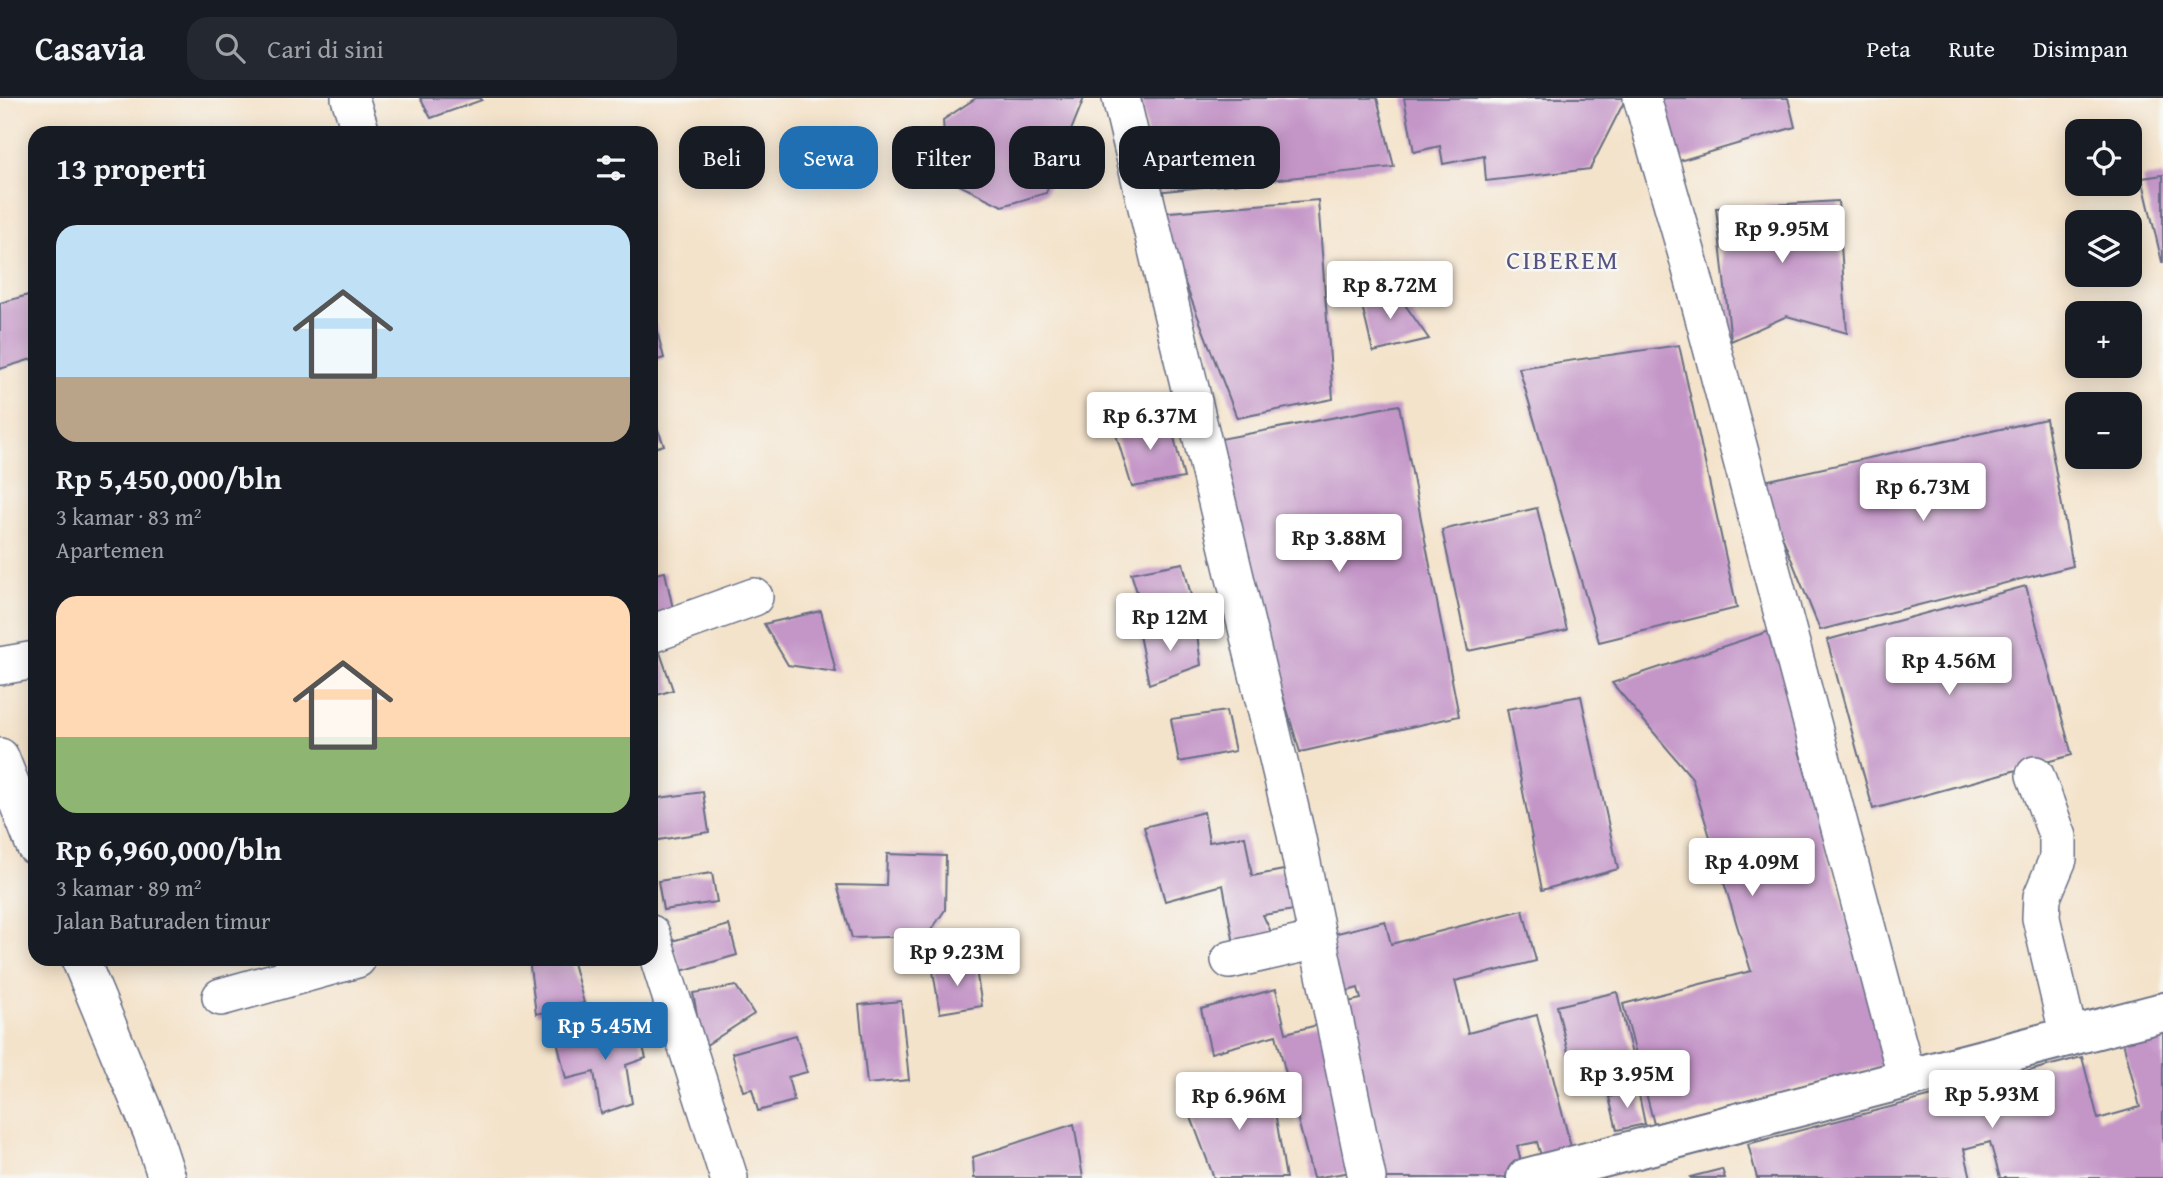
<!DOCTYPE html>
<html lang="id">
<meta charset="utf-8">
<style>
body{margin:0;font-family:"Gentium Book Plus",serif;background:#242831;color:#f1f3f6;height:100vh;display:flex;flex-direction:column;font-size:26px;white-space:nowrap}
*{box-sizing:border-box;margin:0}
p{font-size:23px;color:#9ea1a6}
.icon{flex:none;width:38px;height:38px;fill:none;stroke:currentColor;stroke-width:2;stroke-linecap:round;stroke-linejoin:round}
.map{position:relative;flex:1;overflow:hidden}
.drawer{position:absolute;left:28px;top:28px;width:630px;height:840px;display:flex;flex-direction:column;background:#171b24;border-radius:21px;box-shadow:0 4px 18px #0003}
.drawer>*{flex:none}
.hud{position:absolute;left:679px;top:28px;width:665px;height:63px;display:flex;gap:14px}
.controls{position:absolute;left:2065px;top:21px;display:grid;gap:14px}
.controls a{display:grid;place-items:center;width:77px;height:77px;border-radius:14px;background:#171b24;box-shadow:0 4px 18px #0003;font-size:35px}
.price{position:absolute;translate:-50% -60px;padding:0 16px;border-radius:7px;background:#fff;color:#222;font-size:23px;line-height:46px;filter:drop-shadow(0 2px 4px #0008)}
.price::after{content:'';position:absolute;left:50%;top:42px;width:21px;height:16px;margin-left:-10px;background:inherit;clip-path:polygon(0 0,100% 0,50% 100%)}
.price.active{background:#1f6fb2;color:#fff}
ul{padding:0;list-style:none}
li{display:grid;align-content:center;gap:14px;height:371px;padding:0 28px}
li span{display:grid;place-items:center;height:217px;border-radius:21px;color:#555}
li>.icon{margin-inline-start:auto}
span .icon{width:126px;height:126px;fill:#fffc;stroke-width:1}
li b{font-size:30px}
h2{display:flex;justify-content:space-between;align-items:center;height:84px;padding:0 28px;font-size:30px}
.chip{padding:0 24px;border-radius:21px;background:#171b24;box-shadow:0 4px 18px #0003;font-size:24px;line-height:63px}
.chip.active{background:#1f6fb2;color:#fff}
header{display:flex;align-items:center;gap:42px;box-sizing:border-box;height:98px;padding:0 35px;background:#171b24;border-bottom:2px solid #363941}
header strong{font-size:33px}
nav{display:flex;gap:38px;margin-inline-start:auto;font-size:24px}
.search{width:490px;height:63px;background:#242831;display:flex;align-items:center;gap:18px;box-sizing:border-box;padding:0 24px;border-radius:21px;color:#9ea1a6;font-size:26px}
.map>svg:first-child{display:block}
</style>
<header>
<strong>Casavia</strong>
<div class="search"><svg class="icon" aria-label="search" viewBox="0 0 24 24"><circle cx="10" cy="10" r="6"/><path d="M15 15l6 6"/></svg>Cari di sini</div>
<nav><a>Peta</a><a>Rute</a><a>Disimpan</a></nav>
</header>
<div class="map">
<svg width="2163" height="1080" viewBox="0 0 2163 1080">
<rect width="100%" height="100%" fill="#f6f6f2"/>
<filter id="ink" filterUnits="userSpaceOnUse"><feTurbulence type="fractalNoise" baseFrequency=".0143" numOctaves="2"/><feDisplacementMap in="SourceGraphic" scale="14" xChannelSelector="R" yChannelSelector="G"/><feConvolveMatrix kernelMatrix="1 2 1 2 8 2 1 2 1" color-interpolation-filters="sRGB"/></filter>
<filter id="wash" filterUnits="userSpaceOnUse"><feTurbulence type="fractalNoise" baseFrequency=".00686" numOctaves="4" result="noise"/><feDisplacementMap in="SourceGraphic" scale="28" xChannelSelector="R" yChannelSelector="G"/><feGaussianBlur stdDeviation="1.57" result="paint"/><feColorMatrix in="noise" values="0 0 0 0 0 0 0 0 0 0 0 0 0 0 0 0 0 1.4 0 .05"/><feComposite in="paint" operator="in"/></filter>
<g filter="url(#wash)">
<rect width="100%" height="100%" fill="#f4e3cb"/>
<g id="blocks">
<g fill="#c496c8">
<path d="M420,0H481L482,2L431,20Z"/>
<path d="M976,0H1084L1046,95L1002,108L947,81L943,22Z"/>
<path d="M1141,0H1377L1394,69L1156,94Z"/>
<path d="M1404,0H1626L1590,71L1486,83L1484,58L1443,66L1440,48L1414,54Z"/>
<path d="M1650,0H1788L1795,29L1669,66Z"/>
<path d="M2163,77V164H2162L2142,80Z"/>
<path d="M1318,102L1333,301L1237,320L1158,115Z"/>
<path d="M1838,103L1847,235L1787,218L1731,243L1716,110Z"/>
<path d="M1394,191L1429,241L1373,254L1360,199Z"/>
<path d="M35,195V260L0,271V205Z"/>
<path d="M651,210L664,260L651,264Z"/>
<path d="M1679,247L1737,510L1599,544L1519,270Z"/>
<path d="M1399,307L1459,618L1300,654L1205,344Z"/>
<path d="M651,314L664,347L651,351Z"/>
<path d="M1169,319L1184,380L1132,389L1114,330Z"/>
<path d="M2046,321L2073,468L1820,532L1760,384Z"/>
<path d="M1537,410L1567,532L1468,553L1442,432Z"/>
<path d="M1183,465L1195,514L1145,520L1131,475Z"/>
<path d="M665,474L675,520L651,524V477Z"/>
<path d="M2026,488L2072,657L1873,711L1827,542Z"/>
<path d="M821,513L836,574L788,567L764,526Z"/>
<path d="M1196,528L1201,567L1149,586L1139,537Z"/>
<path d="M1779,530L1799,652L1888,966L1654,1026L1623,906L1751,873L1692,680L1612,585Z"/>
<path d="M656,543L673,592L651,599V545Z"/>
<path d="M1581,598L1618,771L1542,792L1507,611Z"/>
<path d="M1226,613L1235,653L1179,664L1171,621Z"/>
<path d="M703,694L709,734L652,743L651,701Z"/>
<path d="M1204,714L1209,744L1245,738L1252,778L1284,772L1294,812L1263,817L1272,836L1234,846L1223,787L1165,803L1144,729Z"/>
<path d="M887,756L946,758L945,812L927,838L852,840L837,787L886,788Z"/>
<path d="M712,775L717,804L663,812L658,783Z"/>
<path d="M1523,812L1536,863L1455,883L1468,935L1537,917L1572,1053L1542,1061L1537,1044L1517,1048L1524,1074L1501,1080H1379L1335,907L1361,901L1358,890L1337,896L1322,839L1385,823L1391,846Z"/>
<path d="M729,827L737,857L681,873L672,843Z"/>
<path d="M529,861H572L584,905L536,916Z"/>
<path d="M975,866L982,908L940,915L933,873Z"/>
<path d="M736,888L754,916L703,949L693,895Z"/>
<path d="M1276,891L1286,935L1325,925L1358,1073L1313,1080L1276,937L1211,955L1201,911Z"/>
<path d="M1617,894L1638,982L1578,996L1557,908Z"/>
<path d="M901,903L909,982L867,986L859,907Z"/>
<path d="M636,924L646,960L626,967L632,1005L601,1016L594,974L566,981L557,943Z"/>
<path d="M2163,925V1080H2000L1990,1044L1964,1051L1971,1080H1757L1748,1046L2082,959L2098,1021L2140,1009L2121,936Z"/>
<path d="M796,937L807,974L788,979L794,1003L758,1013L752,991L743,993L732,955Z"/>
<path d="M1270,984L1286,1080H1214L1183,998Z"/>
<path d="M1638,992L1645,1026L1617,1032L1609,999Z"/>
<path d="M1074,1026L1083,1080H974L973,1059Z"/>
<path d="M1722,1071L1725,1080H1691L1690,1079Z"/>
</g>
</g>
</g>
<g filter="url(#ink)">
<use href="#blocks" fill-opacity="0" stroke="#676e84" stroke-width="2"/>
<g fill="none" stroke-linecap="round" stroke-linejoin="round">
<defs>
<g id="minor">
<path d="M350,0L361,35"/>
<path d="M1121,0L1296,736L1367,1080"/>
<path d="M1642,0L1688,160L1907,981"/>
<path d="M651,536L754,499"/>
<path d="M0,568L35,562"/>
<path d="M0,659L35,748"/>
<path d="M2035,677L2058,739V761L2042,799L2041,820L2069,939"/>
<path d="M651,836L729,1080"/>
<path d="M80,861L152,1034L167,1080"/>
<path d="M1230,862L1318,842"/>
<path d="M221,899L357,861"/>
</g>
<path id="major" d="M1526,1080L2163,914"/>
</defs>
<use href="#minor" stroke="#676e84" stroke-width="40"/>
<use href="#major" stroke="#676e84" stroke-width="42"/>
<use href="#minor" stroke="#fff" stroke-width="37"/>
<use href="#major" stroke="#fff" stroke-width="38"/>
</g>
</g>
<g text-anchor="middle" stroke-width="5" stroke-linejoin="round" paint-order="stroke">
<g font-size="26" letter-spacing="2" fill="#565383" stroke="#f6f6f2">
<text x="1563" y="171">CIBEREM</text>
</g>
</g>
</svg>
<div class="controls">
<a><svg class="icon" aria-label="locate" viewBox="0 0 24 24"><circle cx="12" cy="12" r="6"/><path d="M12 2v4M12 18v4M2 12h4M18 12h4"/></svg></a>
<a><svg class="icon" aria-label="layers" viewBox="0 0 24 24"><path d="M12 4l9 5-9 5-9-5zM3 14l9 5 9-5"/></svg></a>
<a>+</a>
<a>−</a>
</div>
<b class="price" style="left:1782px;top:167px">Rp 9.95M</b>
<b class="price" style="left:1390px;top:223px">Rp 8.72M</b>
<b class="price" style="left:1150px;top:354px">Rp 6.37M</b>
<b class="price" style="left:1923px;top:425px">Rp 6.73M</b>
<b class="price" style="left:1339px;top:476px">Rp 3.88M</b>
<b class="price" style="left:1170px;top:555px">Rp 12M</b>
<b class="price" style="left:1949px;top:599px">Rp 4.56M</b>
<b class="price" style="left:1752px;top:800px">Rp 4.09M</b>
<b class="price" style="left:957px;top:890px">Rp 9.23M</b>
<b class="price active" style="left:605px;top:964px">Rp 5.45M</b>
<b class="price" style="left:1627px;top:1012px">Rp 3.95M</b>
<b class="price" style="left:1992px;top:1032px">Rp 5.93M</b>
<b class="price" style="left:1239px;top:1034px">Rp 6.96M</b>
<div class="hud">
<a class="chip">Beli</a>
<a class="chip active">Sewa</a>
<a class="chip">Filter</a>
<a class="chip">Baru</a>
<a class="chip">Apartemen</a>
</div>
<section class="drawer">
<h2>13 properti<svg class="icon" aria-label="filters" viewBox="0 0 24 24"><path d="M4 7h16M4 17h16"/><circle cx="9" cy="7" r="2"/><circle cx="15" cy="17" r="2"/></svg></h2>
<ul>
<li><span style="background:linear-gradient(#bfe0f5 70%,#b9a48a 0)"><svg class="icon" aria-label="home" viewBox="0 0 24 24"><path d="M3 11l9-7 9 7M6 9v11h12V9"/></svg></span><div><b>Rp 5,450,000/bln</b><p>3 kamar · 83 m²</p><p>Apartemen</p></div></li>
<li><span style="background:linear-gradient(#ffd9b3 65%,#8fb573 0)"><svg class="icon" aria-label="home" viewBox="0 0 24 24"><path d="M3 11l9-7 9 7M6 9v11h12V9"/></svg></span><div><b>Rp 6,960,000/bln</b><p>3 kamar · 89 m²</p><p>Jalan Baturaden timur</p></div></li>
</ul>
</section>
</div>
